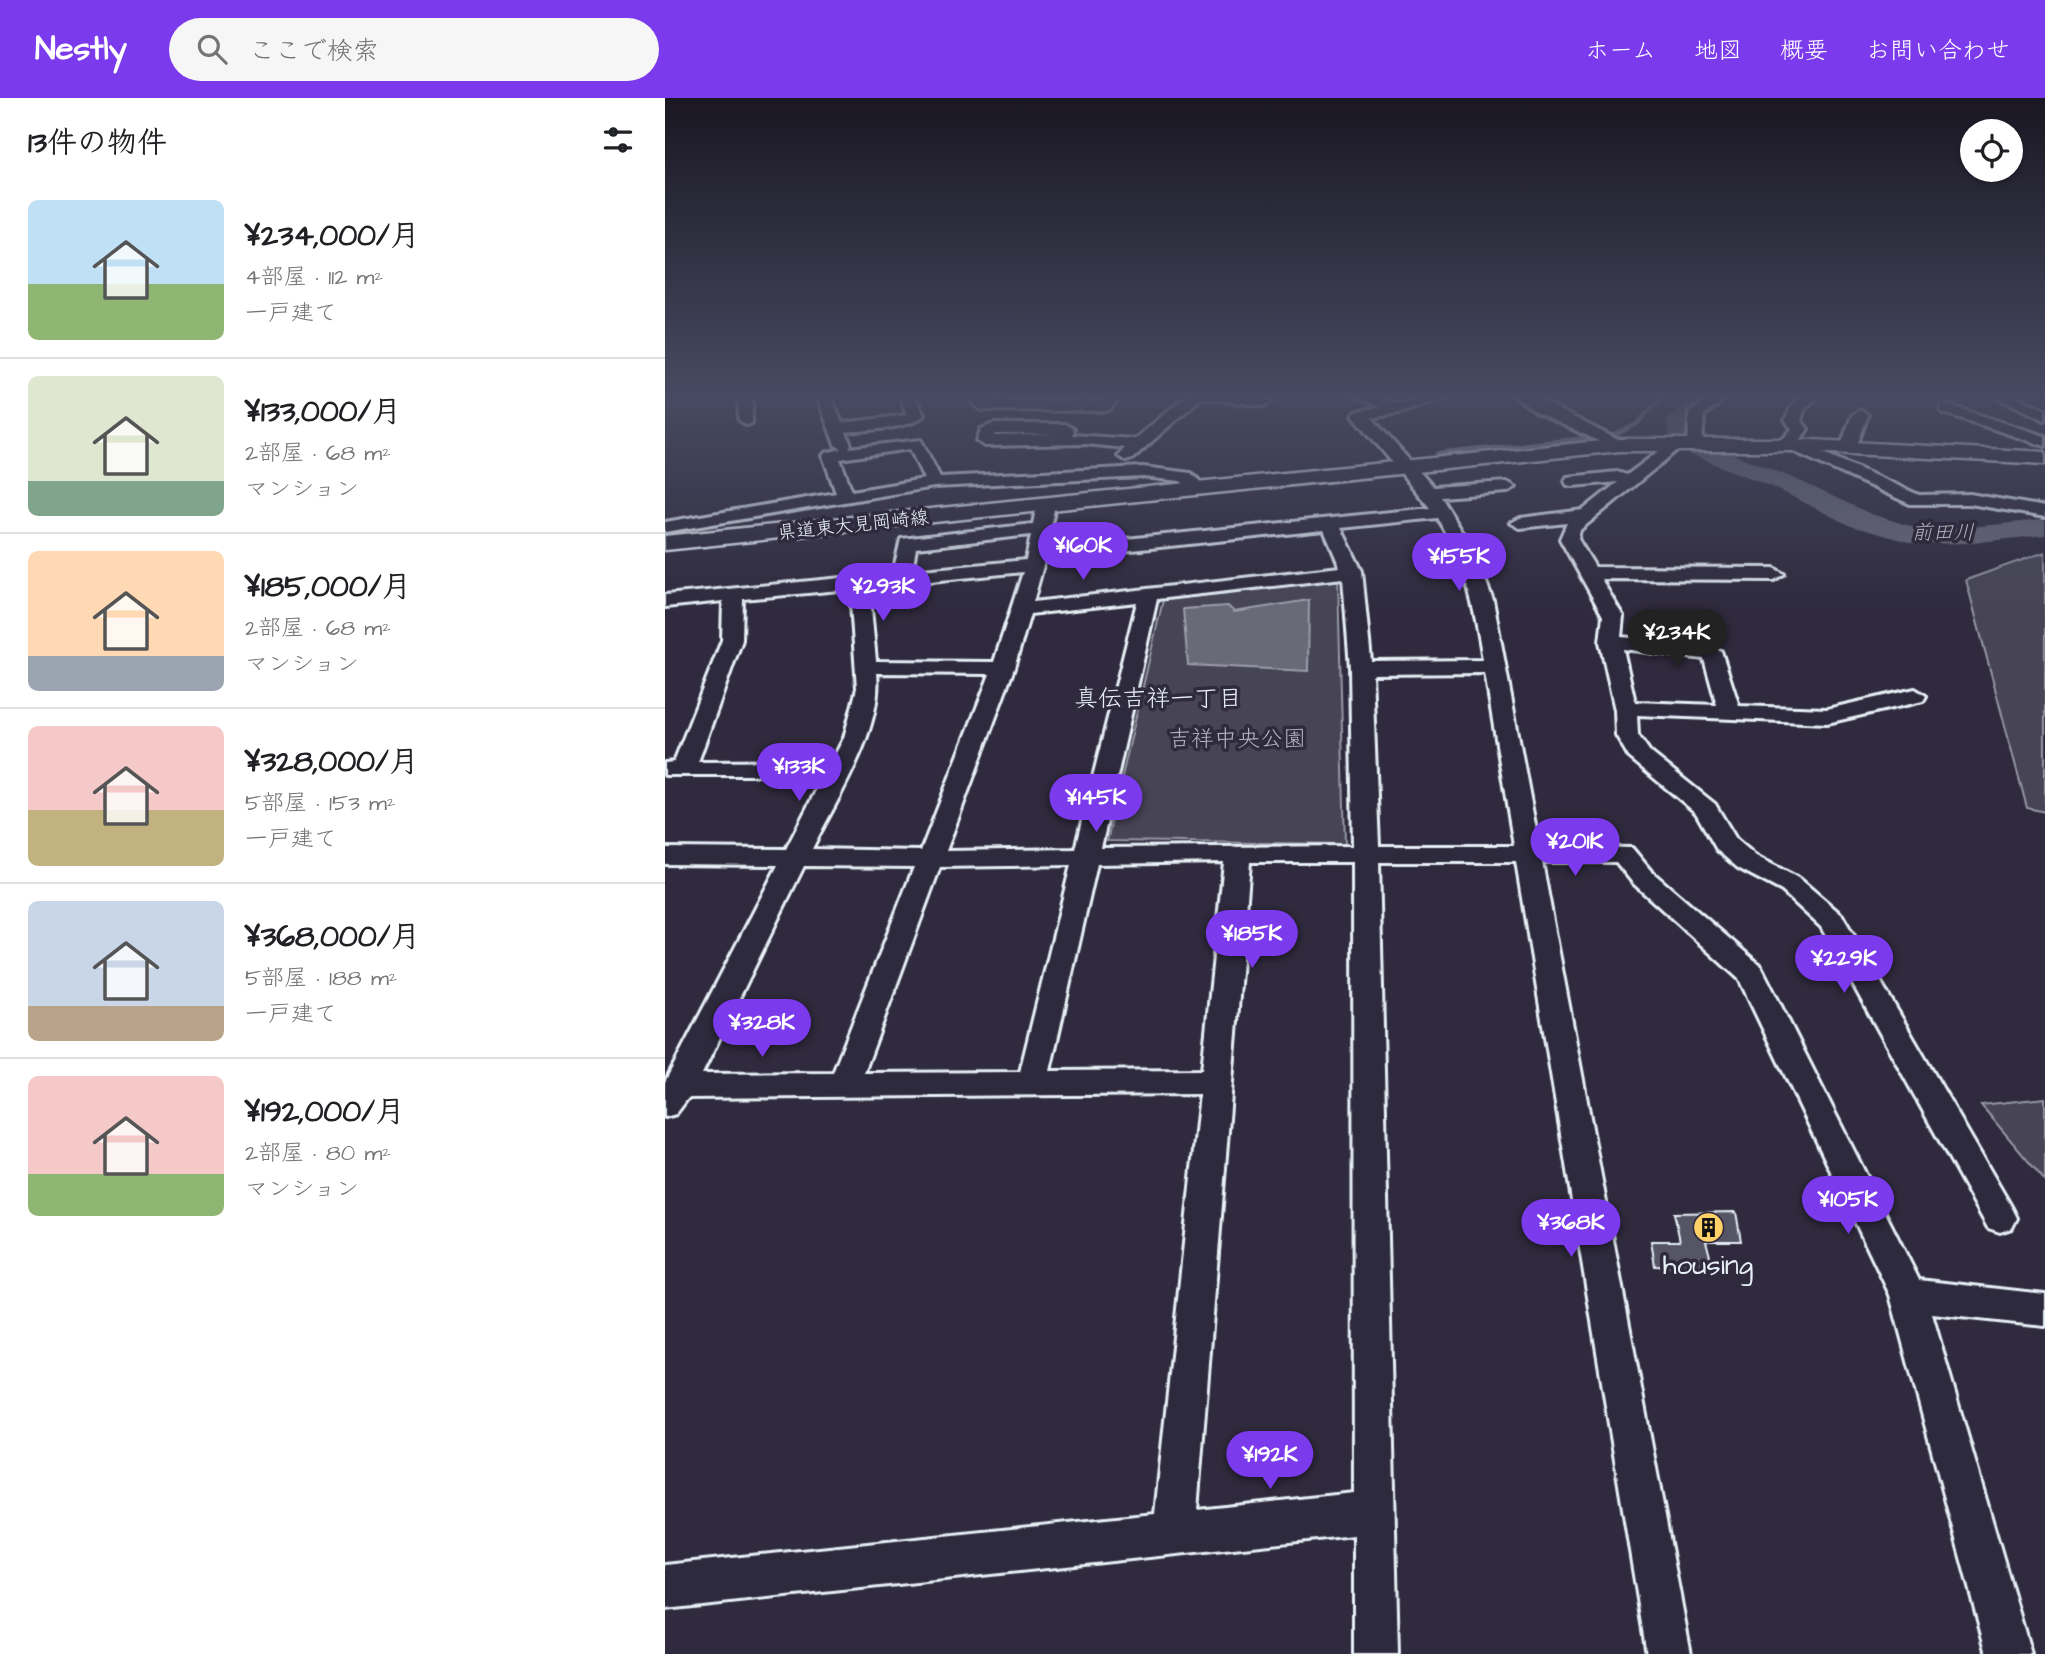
<!DOCTYPE html>
<html lang="ja">
<meta charset="utf-8">
<style>
body{margin:0;font-family:"Architects Daughter","Klee One",sans-serif;background:#f6f6f6;color:#202124;height:100vh;display:flex;flex-direction:column;font-size:26px;white-space:nowrap}
*{box-sizing:border-box;margin:0}
p{font-size:23px;color:#757577}
.icon{flex:none;width:38px;height:38px;fill:none;stroke:currentColor;stroke-width:2;stroke-linecap:round;stroke-linejoin:round}
.map{position:relative;flex:1;overflow:hidden}
.drawer{display:flex;flex-direction:column;background:#fff;width:665px}
.drawer>*{flex:none}
.buttons{position:absolute;left:1295px;top:21px;display:grid;gap:14px}
.buttons a{display:grid;place-items:center;width:63px;height:63px;border-radius:50%;background:#fff;box-shadow:0 2px 5px #0004;font-size:35px}
.price{position:absolute;translate:-50% -60px;padding:0 16px;border-radius:24px;background:#7c3aed;color:#fff;font-size:23px;line-height:46px;filter:drop-shadow(0 2px 4px #0008)}
.price::after{content:'';position:absolute;left:50%;top:42px;width:21px;height:16px;margin-left:-10px;background:inherit;clip-path:polygon(0 0,100% 0,50% 100%)}
.price.active{background:#222;color:#fff}
ul{padding:0;list-style:none}
li{display:flex;align-items:center;gap:21px;height:175px;padding:0 28px}
li+li{border-top:2px solid #e0e0e0}
li span{display:grid;place-items:center;flex:none;width:196px;height:140px;border-radius:10px;color:#555}
li>.icon{margin-inline-start:auto}
span .icon{width:84px;height:84px;fill:#fffc;stroke-width:1}
li b{font-size:30px}
h2{display:flex;justify-content:space-between;align-items:center;height:84px;padding:0 28px;font-size:30px}
header{display:flex;align-items:center;gap:42px;box-sizing:border-box;height:98px;padding:0 35px;background:#7c3aed;color:#fff}
header strong{font-size:33px}
nav{display:flex;gap:38px;margin-inline-start:auto;font-size:24px}
.search{width:490px;height:63px;background:#f6f6f6;display:flex;align-items:center;gap:18px;box-sizing:border-box;padding:0 24px;border-radius:38px;color:#757577;font-size:26px}
main{display:flex;flex:1;min-height:0}
.map>svg:first-child{display:block}
</style>
<header>
<strong>Nestly</strong>
<div class="search"><svg class="icon" aria-label="search" viewBox="0 0 24 24"><circle cx="10" cy="10" r="6"/><path d="M15 15l6 6"/></svg>ここで検索</div>
<nav><a>ホーム</a><a>地図</a><a>概要</a><a>お問い合わせ</a></nav>
</header>
<main>
<section class="drawer">
<h2>13件の物件<svg class="icon" aria-label="filters" viewBox="0 0 24 24"><path d="M4 7h16M4 17h16"/><circle cx="9" cy="7" r="2"/><circle cx="15" cy="17" r="2"/></svg></h2>
<ul>
<li><span style="background:linear-gradient(#bfe0f5 60%,#8fb573 0)"><svg class="icon" aria-label="home" viewBox="0 0 24 24"><path d="M3 11l9-7 9 7M6 9v11h12V9"/></svg></span><div><b>¥234,000/月</b><p>4部屋 · 112 m²</p><p>一戸建て</p></div></li>
<li><span style="background:linear-gradient(#dfe7d0 75%,#7fa58c 0)"><svg class="icon" aria-label="home" viewBox="0 0 24 24"><path d="M3 11l9-7 9 7M6 9v11h12V9"/></svg></span><div><b>¥133,000/月</b><p>2部屋 · 68 m²</p><p>マンション</p></div></li>
<li><span style="background:linear-gradient(#ffd9b3 75%,#9aa5b1 0)"><svg class="icon" aria-label="home" viewBox="0 0 24 24"><path d="M3 11l9-7 9 7M6 9v11h12V9"/></svg></span><div><b>¥185,000/月</b><p>2部屋 · 68 m²</p><p>マンション</p></div></li>
<li><span style="background:linear-gradient(#f6c9c9 60%,#c2b280 0)"><svg class="icon" aria-label="home" viewBox="0 0 24 24"><path d="M3 11l9-7 9 7M6 9v11h12V9"/></svg></span><div><b>¥328,000/月</b><p>5部屋 · 153 m²</p><p>一戸建て</p></div></li>
<li><span style="background:linear-gradient(#c9d6e8 75%,#b9a48a 0)"><svg class="icon" aria-label="home" viewBox="0 0 24 24"><path d="M3 11l9-7 9 7M6 9v11h12V9"/></svg></span><div><b>¥368,000/月</b><p>5部屋 · 188 m²</p><p>一戸建て</p></div></li>
<li><span style="background:linear-gradient(#f6c9c9 70%,#8fb573 0)"><svg class="icon" aria-label="home" viewBox="0 0 24 24"><path d="M3 11l9-7 9 7M6 9v11h12V9"/></svg></span><div><b>¥192,000/月</b><p>2部屋 · 80 m²</p><p>マンション</p></div></li>
</ul>
</section>
<div class="map">
<svg width="1380" height="1556" viewBox="0 0 1380 1556">
<rect width="100%" height="100%" fill="#2f2a3d"/>
<filter id="ink" filterUnits="userSpaceOnUse"><feTurbulence type="fractalNoise" baseFrequency=".0143" numOctaves="2"/><feDisplacementMap in="SourceGraphic" scale="14" xChannelSelector="R" yChannelSelector="G"/><feConvolveMatrix kernelMatrix="1 2 1 2 8 2 1 2 1" color-interpolation-filters="sRGB"/></filter>
<g filter="url(#ink)">
<g fill="#464455" stroke="#979aa6" stroke-width="2">
<path d="M1380,454V714L1362,710L1301,482Z"/>
<path d="M673,482L680,746L442,743L498,502Z"/>
<path d="M1380,1000V1083L1316,1007Z"/>
</g>
<path fill="#696978" stroke="#9c9fab" stroke-width="2" d="M644,502L643,573L523,567L518,511L563,508L569,514Z"/>
<g fill="none" stroke-linecap="round" stroke-linejoin="round">
<path stroke="#9c9fab" stroke-width="4.5" d="M772,356L950,337L972,326L999,296"/>
<path fill="#696978" fill-rule="evenodd" d="M1038,296H1065L1025,323L1032,342L1126,379L1206,416L1252,430L1306,429L1375,422L1380,423V437L1306,445L1251,446L1186,428L1108,389L1014,352L1004,336L1001,320Z"/>
</g>
<path fill="#575565" stroke="#e8f1f8" stroke-width="2" d="M1071,1114L1076,1143H1041L1048,1170L990,1168L986,1143H1015L1009,1115Z"/>
<g fill="none" stroke-linecap="round" stroke-linejoin="round">
<defs>
<g id="minor">
<path d="M73,296H87V325L82,327L74,322Z"/>
<path d="M151,296H165L177,325L242,317L234,296H248L259,317C247,331 200,332 181,334L186,347L184,350L256,342L275,379L478,369L526,375L543,391L534,396L515,383L478,379L269,389L0,434V424L171,395L158,358L160,355L177,351L170,347ZM245,351L259,381L187,393L175,361Z"/>
<path d="M311,296H325V303H437L442,296H456L446,311L441,313L317,312L309,307Z"/>
<path d="M523,296C543,296 593,291 606,304L599,308L536,300L467,361L461,363L453,358L460,350L420,346L320,348L312,343L316,331L328,326H400L408,331L407,337L470,341ZM331,336H391L329,338Z"/>
<path d="M684,296H704L734,306L764,296H784L782,299L738,314L707,320L768,389L842,384L851,389L842,394L775,399L808,451L828,502L874,748L967,750L986,773L1096,868L1254,1182L1380,1196V1228L1267,1216L1366,1556H1322L1225,1197L1074,881L968,785L951,764H877L1026,1556H982L851,764H714L733,1556H689V1437L0,1511V1467L490,1416L535,996L23,1000L11,1016L0,1019V984L113,767L0,766V750L121,751L159,677H0V665L9,664L57,542L58,503L0,509V497L228,475L236,441L368,426L372,406L381,401L390,406L382,449L765,410L688,317L691,314L715,309ZM772,420C800,465 810,510 818,562L706,563L697,473L676,430ZM659,432L675,469L368,504L380,461ZM366,437L361,462L247,473L251,450ZM358,474L329,564L211,563L204,489ZM678,480L685,570L688,748L436,750L492,501ZM185,491L192,590L179,640L167,663L33,664L77,542L78,501ZM472,504L410,751L281,753L349,570L365,516ZM212,575L325,576L256,753L147,751C171,702 218,632 212,575ZM820,575L849,748H714L707,576ZM559,764L537,972L385,973L432,766ZM585,764H688L689,1395L532,1412ZM406,767L355,974L199,975L275,769ZM139,768L249,769L168,975L37,976Z"/>
<path d="M847,296H863L963,347L961,350H949L872,315Z"/>
<path d="M1051,296H1068L1039,317L1037,346L1035,349H1023L1024,315Z"/>
<path d="M1140,296H1156L1140,310L1136,322L1143,331L1134,344L1254,397L1305,396L1380,409V419L1305,406H1245L1121,350L1117,342L1127,331L1120,322L1127,307Z"/>
<path d="M1325,296H1344L1380,311V322Z"/>
<path d="M1281,306L1380,338V348L1276,314V308Z"/>
<path d="M1195,312L1203,317L1191,350L1189,353H1177L1175,350L1187,317Z"/>
<path d="M1010,341L1016,343V349L915,432L913,441L930,469L1109,470L1119,476L1109,482L936,481L958,518L956,539L1036,546L1056,553L1074,608L1162,611L1250,591L1261,598L1258,603L1162,625L972,617L973,637L985,654L1050,706L1071,741L1091,758L1135,781L1177,817L1347,1110L1352,1120L1347,1130L1335,1134L1323,1130L1156,829L1117,793L1073,770L1052,752L1031,715L964,659L951,637L950,612L935,544L938,518L895,441L902,425L855,430L846,425L855,420L918,412L953,384L908,388L902,387L900,383L902,379L952,374L962,377ZM958,551L1039,561L1052,607L970,604Z"/>
</g>
<path id="major" d="M955,341H1127L1380,354V366L1127,353H955L0,452V438Z"/>
</defs>
<use href="#minor" stroke="#e8f1f8" stroke-width="6"/>
<use href="#major" stroke="#e8f1f8" stroke-width="5"/>
<use href="#minor" fill="#2f2a3d" fill-rule="evenodd"/>
<use href="#major" fill="#2f2a3d" fill-rule="evenodd"/>
</g>
</g>
<linearGradient id="sky" x2="0" y2="1"><stop stop-color="#1a1722"/><stop offset="0.58" stop-color="#474a62"/><stop offset="1" stop-color="#474a62" stop-opacity="0"/></linearGradient>
<rect width="1380" height="513" fill="url(#sky)"/>
<defs>
<symbol id="building-disc" viewBox="-11 -11 22 22"><circle r="9.5" fill="#ffd166" stroke="#2f2a3d"/><path d="M-4-6H4V6H1V3H-1V6H-4ZM-2.5-4.3h1.7v1.8h-1.7ZM.8-4.3h1.7v1.8H.8ZM-2.5-1h1.7V.8h-1.7ZM.8-1h1.7V.8H.8Z" fill="#111"/></symbol>
</defs>
<g fill-rule="evenodd">
<use href="#building-disc" x="1026" y="1112" width="35" height="35"/>
</g>
<g text-anchor="middle" stroke-width="7" stroke-linejoin="round" paint-order="stroke">
<g font-size="19" fill="#e8f1f8" stroke="#2f2a3d">
<text transform="translate(188 426) rotate(-6)" y="7">県道東大見岡崎線</text>
</g>
<g font-size="21" font-style="italic" fill="#afb4be" stroke="#2f2a3d">
<text x="1278" y="441">前田川</text>
</g>
<g font-size="23" fill="#afb4bf" stroke="#2f2a3d">
<text x="572" y="648">吉祥中央公園</text>
</g>
<g font-size="24" fill="#e8f1f8" stroke="#2f2a3d">
<text x="493" y="608">真伝吉祥一丁目</text>
</g>
<g font-size="28" fill="#e8f1f8" stroke="#2f2a3d">
<text x="1043" y="1176">housing</text>
</g>
</g>
</svg>
<div class="buttons">
<a><svg class="icon" aria-label="locate" viewBox="0 0 24 24"><circle cx="12" cy="12" r="6"/><path d="M12 2v4M12 18v4M2 12h4M18 12h4"/></svg></a>
</div>
<b class="price" style="left:418px;top:484px">¥160K</b>
<b class="price" style="left:794px;top:495px">¥155K</b>
<b class="price" style="left:218px;top:525px">¥293K</b>
<b class="price active" style="left:1012px;top:571px">¥234K</b>
<b class="price" style="left:134px;top:705px">¥133K</b>
<b class="price" style="left:431px;top:736px">¥145K</b>
<b class="price" style="left:910px;top:780px">¥201K</b>
<b class="price" style="left:587px;top:872px">¥185K</b>
<b class="price" style="left:1179px;top:897px">¥229K</b>
<b class="price" style="left:97px;top:961px">¥328K</b>
<b class="price" style="left:1183px;top:1138px">¥105K</b>
<b class="price" style="left:906px;top:1161px">¥368K</b>
<b class="price" style="left:605px;top:1393px">¥192K</b>
</div>
</main>
